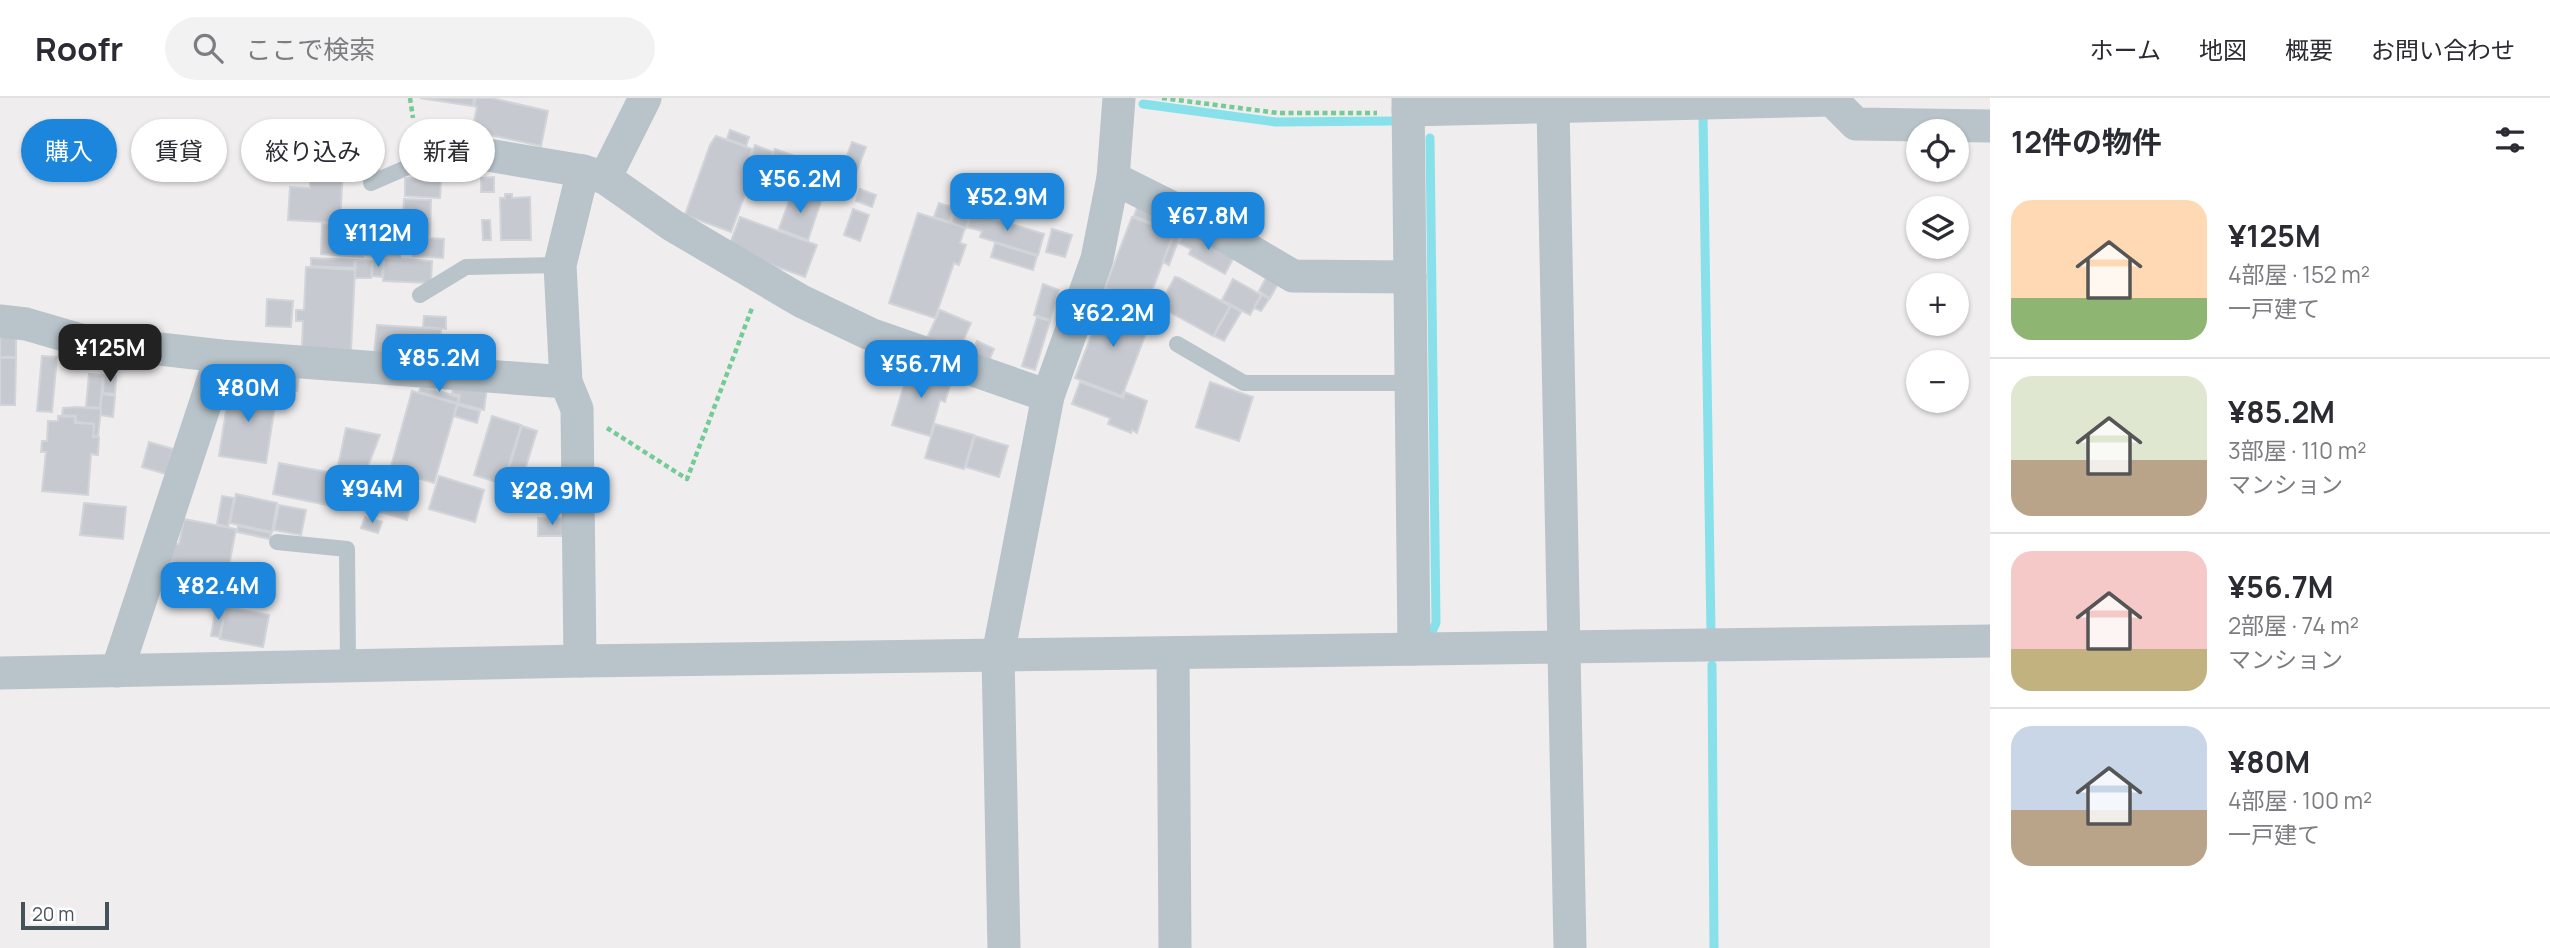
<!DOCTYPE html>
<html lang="ja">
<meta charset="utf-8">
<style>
body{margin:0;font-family:Manrope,"Noto Sans JP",sans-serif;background:#f2f2f3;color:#2b2b33;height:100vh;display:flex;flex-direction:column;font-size:26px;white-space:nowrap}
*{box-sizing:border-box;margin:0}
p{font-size:23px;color:#7c7c81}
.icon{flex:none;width:38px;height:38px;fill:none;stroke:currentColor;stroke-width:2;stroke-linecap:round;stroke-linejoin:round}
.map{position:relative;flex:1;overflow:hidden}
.drawer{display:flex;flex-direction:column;background:#fff;width:560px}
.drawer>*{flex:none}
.banner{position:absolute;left:21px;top:21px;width:665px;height:63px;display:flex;gap:14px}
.buttons{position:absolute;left:1906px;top:21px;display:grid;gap:14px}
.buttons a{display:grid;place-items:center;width:63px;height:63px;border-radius:50%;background:#fff;box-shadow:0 2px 5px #0004;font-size:35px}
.scale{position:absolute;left:21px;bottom:18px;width:88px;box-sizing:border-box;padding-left:7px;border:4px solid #45525a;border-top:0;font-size:19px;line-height:24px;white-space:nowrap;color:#45525a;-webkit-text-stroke:5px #fff;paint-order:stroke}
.price{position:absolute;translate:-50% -60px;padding:0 16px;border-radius:14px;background:#1b86db;color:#fff;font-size:23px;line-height:46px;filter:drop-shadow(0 2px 4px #0008)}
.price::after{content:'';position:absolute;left:50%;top:42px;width:21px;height:16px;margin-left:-10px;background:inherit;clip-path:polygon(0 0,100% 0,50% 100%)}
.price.current{background:#222;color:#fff}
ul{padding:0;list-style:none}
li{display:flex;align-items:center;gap:21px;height:175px;padding:0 21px}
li+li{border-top:2px solid #e1e1e2}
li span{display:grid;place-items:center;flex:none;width:196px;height:140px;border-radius:21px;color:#555}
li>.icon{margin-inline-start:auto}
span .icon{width:84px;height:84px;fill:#fffc;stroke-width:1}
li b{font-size:30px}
h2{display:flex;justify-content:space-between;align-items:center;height:84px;padding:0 21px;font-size:30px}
.tag{padding:0 24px;border-radius:32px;background:#fff;box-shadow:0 2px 5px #0004;font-size:24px;line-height:63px}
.tag.current{background:#1b86db;color:#fff}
header{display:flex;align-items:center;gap:42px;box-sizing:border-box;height:98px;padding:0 35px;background:#fff;border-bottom:2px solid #e1e1e2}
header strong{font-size:33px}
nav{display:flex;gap:38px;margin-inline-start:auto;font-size:24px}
.search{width:490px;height:63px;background:#f2f2f3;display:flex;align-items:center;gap:18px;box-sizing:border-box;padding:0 24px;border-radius:38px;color:#7c7c81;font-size:26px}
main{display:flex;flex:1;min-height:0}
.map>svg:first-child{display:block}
</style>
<header>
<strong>Roofr</strong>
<div class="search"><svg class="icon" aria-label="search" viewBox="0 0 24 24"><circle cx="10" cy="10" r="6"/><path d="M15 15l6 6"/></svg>ここで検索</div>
<nav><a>ホーム</a><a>地図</a><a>概要</a><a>お問い合わせ</a></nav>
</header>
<main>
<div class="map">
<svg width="1990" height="850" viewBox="0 0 1990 850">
<rect width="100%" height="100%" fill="#efeded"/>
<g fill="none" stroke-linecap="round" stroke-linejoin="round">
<g stroke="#88e1ea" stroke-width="9">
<path d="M1143,6L1276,24L1393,23"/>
<path d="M1703,17L1711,535"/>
<path d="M1430,40L1436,525L1431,536"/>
<path d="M1712,567L1714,850"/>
</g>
</g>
<g fill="#c6cad0" stroke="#d1d4d8" stroke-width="2">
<path d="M420,0H474L473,8Z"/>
<path d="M476,0H491L548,13L541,48L472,33L477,9L474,8Z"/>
<path d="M730,32L749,39L746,48L727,41Z"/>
<path d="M301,33L353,35L352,52L301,49Z"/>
<path d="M716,38L752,51L749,61L757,64L731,134L685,117L710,47Z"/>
<path d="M353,41L374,42L373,55L352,54Z"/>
<path d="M852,44L866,49L850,91L836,87Z"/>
<path d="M755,47L773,54L768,67L750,60Z"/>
<path d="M300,50L348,52L347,72H343L340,125L288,122L290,89L310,90V80L299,79Z"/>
<path d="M775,51L795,58L789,76L769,68Z"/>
<path d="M350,55L380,56L379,73L349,71Z"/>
<path d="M494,79V94H481V80Z"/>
<path d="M405,80L441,82L440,100L405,98Z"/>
<path d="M860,91L876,97L872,109L856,103Z"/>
<path d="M793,92L821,103L808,142L779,131Z"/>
<path d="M505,96H512V100L530,99L531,142H501L500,100H505Z"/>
<path d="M404,101L431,102L430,138L402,137Z"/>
<path d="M939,105L954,110L950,124L934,119Z"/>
<path d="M1137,110L1167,121L1163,129L1134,118Z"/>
<path d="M853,111L869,117L860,143L844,137Z"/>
<path d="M972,114L1044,136L1038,157L980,139L982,133L967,129Z"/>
<path d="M918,115L965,130L960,145L966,147L959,167L954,165L935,220L889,205Z"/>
<path d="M953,117L969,122L966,130L951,125Z"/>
<path d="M367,118L402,120L400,159L365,157Z"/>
<path d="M740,119L817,147L805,179L728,151Z"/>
<path d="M1132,119L1174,135L1147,206L1105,190Z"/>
<path d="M343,122L365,123L363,159L321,156L322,125L342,126Z"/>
<path d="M482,122H490L491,142H483Z"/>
<path d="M1052,131L1072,137L1065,159L1046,154Z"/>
<path d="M1186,132L1235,157L1225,176L1189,156L1191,151L1179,145Z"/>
<path d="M1174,136L1180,138L1169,167L1163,164Z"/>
<path d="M413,139L444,141L443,160L413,158Z"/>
<path d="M404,140L411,141L410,156H403Z"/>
<path d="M995,145L1037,158L1033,172L991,159Z"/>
<path d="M311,160L355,162L354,170L311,168Z"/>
<path d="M384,160L432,163L431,185L383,183Z"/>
<path d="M356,162L372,163L371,180H355Z"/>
<path d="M373,163H383L382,179L372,178Z"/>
<path d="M306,169L355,172L351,252L302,250L303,223H296V212H304Z"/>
<path d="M1267,178L1279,184L1270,200L1259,193Z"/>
<path d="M1175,179L1179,180L1230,208L1213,238L1159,208Z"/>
<path d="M1233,181L1261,197L1250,217L1222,202Z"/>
<path d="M1043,186L1059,192L1050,222L1034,217Z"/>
<path d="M1109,195L1154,212L1150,222L1106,204Z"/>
<path d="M1262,197L1269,201L1261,213L1254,210Z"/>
<path d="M267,201L293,203L291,229L266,228Z"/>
<path d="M1104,205L1151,222L1122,298L1075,280Z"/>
<path d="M1231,208L1241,214L1224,243L1214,238Z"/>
<path d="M940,212L971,225L958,254L927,240Z"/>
<path d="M424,218L446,219V231L423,229Z"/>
<path d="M1037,219L1050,223L1035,272L1022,268Z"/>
<path d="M377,227L441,231L439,264L374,257Z"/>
<rect x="0" y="236" width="16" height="23"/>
<path d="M452,241L472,243L471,266L451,265Z"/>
<path d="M977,243L994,251L989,263L971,255Z"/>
<path d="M42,258L57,259L52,314L37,313Z"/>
<path d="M0,260H16L15,307H0Z"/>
<path d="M910,267L952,280L945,304L940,302L930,338L892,327Z"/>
<path d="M284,275L299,278L297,293L282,291Z"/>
<path d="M89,276L103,277L100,310L86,309Z"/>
<path d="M248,276L277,281L276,293L233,286L235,278L248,280Z"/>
<path d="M104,277L116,278L115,296L103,295Z"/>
<path d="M1080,284L1123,300L1125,294L1147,303L1137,335L1132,332L1131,335L1108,326L1110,320L1072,306Z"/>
<path d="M1210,284L1253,299L1239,343L1196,329Z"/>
<path d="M453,286L487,289L484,312L458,305L460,297L452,296Z"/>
<path d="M230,287L277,294L266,365L219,358Z"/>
<path d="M421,288L459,299L457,305L419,294Z"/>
<path d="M412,293L457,306L434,385L390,372Z"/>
<path d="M102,296L115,298L113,319L100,317Z"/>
<path d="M458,307L480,313L477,325L454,318Z"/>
<path d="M77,309L101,311L98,338H93L94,326L76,324V318L62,317L63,310Z"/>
<path d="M58,318L75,319V325L94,326L93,339H99L98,357L91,356L88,397L42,393L46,354H41L42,343H47L48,323H58Z"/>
<path d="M492,318L521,327L503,386L474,377Z"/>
<path d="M935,326L974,337L964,371L925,360Z"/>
<path d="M522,328L537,333L522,381L507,377Z"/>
<path d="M346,330L380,337L364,378L337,373Z"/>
<path d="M975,338L1008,348L999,379L966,369Z"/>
<path d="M149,344L173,351L166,376L142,369Z"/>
<path d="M279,365L339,376L332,408L273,396Z"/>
<path d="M378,373L417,384L407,422L368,410Z"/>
<path d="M439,378L484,392L475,424L429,411Z"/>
<path d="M236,396L277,405L272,434L230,425Z"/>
<path d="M222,398L234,400L228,429L217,426Z"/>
<path d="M84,405L126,409L123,441L80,437Z"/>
<path d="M279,407L306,412L301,437L274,432Z"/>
<path d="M365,419L382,424L378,435L361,430Z"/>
<rect x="538" y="420" width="28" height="18"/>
<path d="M184,421L236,431L222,504L170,494L175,464L169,463L173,445L179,446Z"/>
<path d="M238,428L271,435L270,441L237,434Z"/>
<path d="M216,509L225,511L219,539L211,538Z"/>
<path d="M226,509L269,517L263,549L220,541Z"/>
</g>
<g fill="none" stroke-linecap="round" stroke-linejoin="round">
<g stroke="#73cb95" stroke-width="4.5" stroke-dasharray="5 3.5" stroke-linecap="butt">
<path d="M410,0L413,20"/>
<path d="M1162,0L1278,15H1377"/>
<path d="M607,330L687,381L752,210"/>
</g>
<g stroke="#b8c3ca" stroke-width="16">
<path d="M371,85L417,65L428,47"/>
<path d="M420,197L466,169L560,167"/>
<path d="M1177,246L1244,285H1411"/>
<path d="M277,444L347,451L348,568"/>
</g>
<g stroke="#b8c3ca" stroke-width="33">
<path d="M1408,0L1414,551"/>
<path d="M1553,8L1570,850"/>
<path d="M1408,12L1832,2L1856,26L1990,28"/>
<path d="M428,47L583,73L605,80L672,127L801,203L870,236L1048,298"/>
<path d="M605,80L645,0"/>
<path d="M1113,80L1205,126L1293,178L1410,179"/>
<path d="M0,223L26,226L81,242L221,258L566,284"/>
<path d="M1173,555L1175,850"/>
<path d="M580,563L577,311L566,284L560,167L583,73"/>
<path d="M117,573L221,258"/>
<path d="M0,575L580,563L1990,543"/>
<path d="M1004,850L998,557L1048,298L1097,161L1113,80L1119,0"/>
</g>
</g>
</svg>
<div class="buttons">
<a><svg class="icon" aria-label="locate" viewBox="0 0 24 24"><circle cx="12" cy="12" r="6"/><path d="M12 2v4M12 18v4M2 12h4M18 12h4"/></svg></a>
<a><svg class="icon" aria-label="layers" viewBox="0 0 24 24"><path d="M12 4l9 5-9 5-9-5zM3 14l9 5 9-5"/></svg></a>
<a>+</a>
<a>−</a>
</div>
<div class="scale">20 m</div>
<b class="price" style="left:800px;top:117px">¥56.2M</b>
<b class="price" style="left:1007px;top:135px">¥52.9M</b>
<b class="price" style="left:1208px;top:154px">¥67.8M</b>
<b class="price" style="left:378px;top:171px">¥112M</b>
<b class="price" style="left:1113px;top:251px">¥62.2M</b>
<b class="price current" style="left:110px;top:286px">¥125M</b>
<b class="price" style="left:439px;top:296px">¥85.2M</b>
<b class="price" style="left:921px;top:302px">¥56.7M</b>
<b class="price" style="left:248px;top:326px">¥80M</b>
<b class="price" style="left:372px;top:427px">¥94M</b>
<b class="price" style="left:552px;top:429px">¥28.9M</b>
<b class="price" style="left:218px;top:524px">¥82.4M</b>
<div class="banner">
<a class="tag current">購入</a>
<a class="tag">賃貸</a>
<a class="tag">絞り込み</a>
<a class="tag">新着</a>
</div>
</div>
<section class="drawer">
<h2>12件の物件<svg class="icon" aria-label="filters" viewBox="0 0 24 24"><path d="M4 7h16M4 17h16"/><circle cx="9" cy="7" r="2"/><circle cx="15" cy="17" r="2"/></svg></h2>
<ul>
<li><span style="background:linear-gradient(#ffd9b3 70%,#8fb573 0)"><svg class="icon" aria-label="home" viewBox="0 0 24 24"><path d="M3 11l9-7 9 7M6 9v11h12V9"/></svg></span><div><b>¥125M</b><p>4部屋 · 152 m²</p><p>一戸建て</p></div></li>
<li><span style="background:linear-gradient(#dfe7d0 60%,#b9a48a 0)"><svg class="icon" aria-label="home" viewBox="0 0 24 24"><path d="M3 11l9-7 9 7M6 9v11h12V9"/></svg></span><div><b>¥85.2M</b><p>3部屋 · 110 m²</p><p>マンション</p></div></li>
<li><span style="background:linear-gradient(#f6c9c9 70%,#c2b280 0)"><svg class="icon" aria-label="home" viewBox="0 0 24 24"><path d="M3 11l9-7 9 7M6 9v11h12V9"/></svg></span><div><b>¥56.7M</b><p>2部屋 · 74 m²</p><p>マンション</p></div></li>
<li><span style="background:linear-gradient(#c9d6e8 60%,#b9a48a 0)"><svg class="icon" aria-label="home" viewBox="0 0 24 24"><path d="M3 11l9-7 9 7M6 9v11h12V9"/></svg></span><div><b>¥80M</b><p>4部屋 · 100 m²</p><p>一戸建て</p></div></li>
</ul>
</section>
</main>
